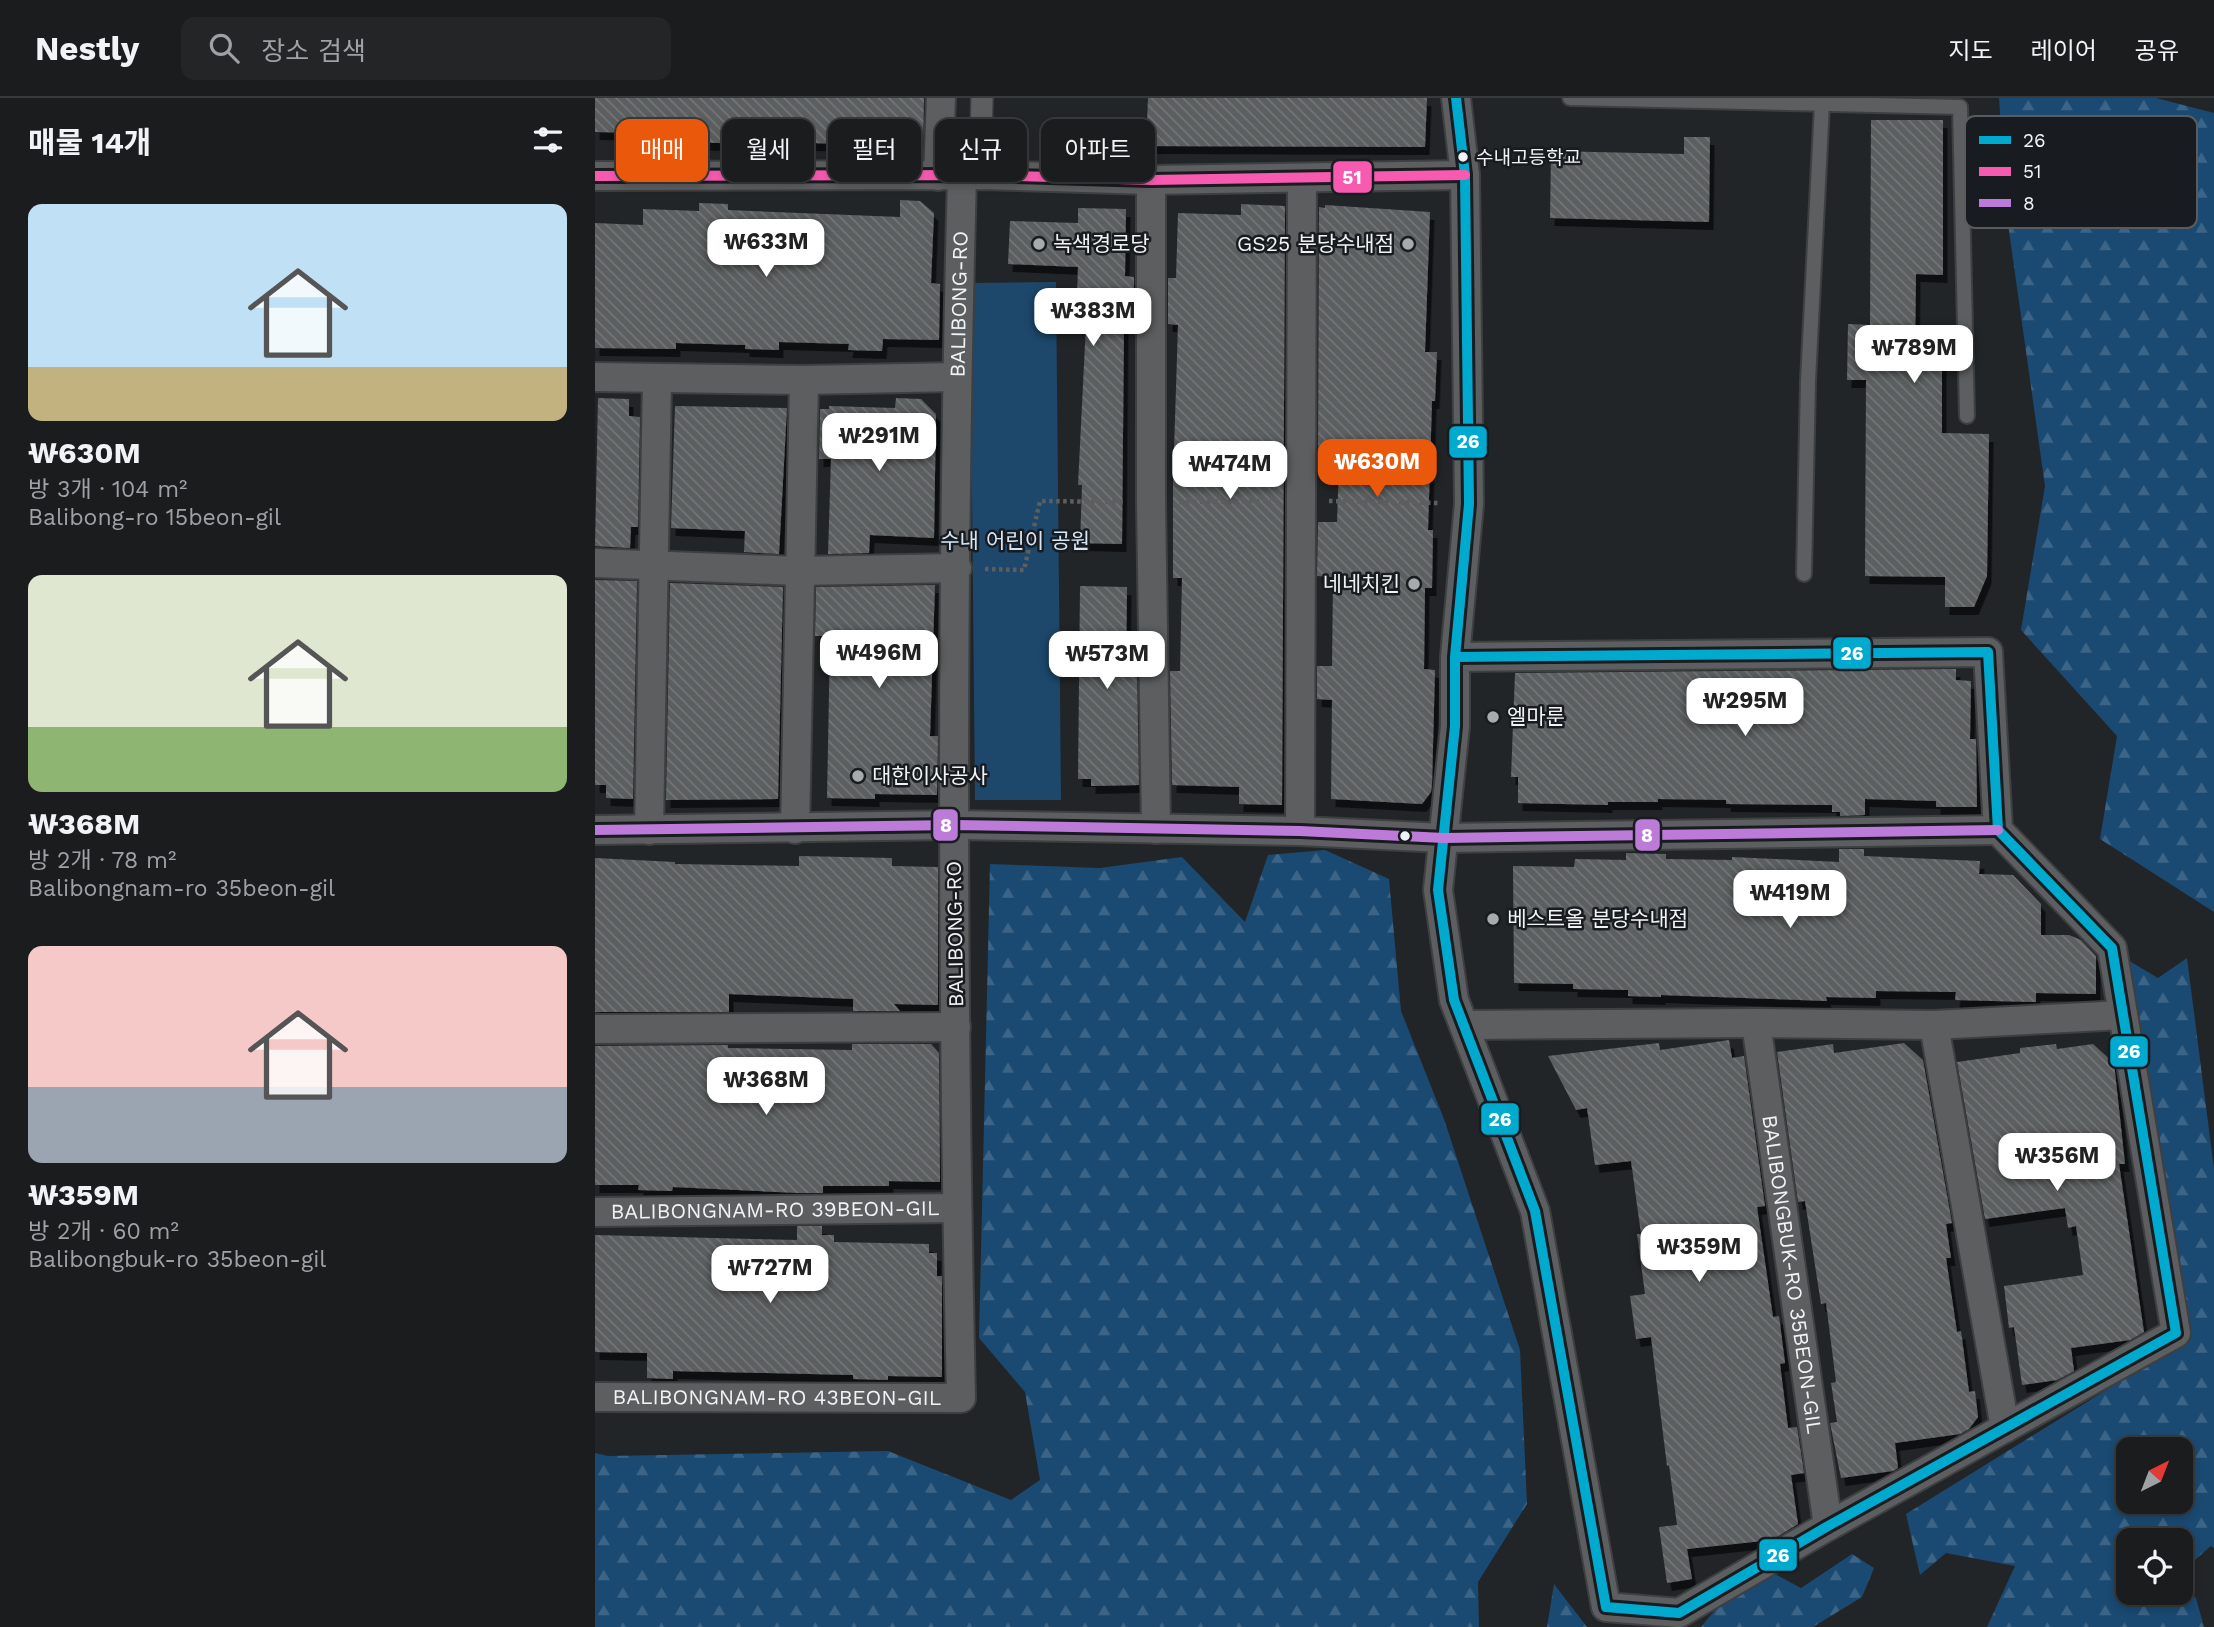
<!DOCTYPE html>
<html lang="ko">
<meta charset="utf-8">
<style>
body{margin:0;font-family:"Work Sans","Noto Sans KR",sans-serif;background:#232526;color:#f1f3f6;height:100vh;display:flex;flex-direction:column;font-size:26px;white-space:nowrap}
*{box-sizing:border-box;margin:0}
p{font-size:23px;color:#9fa1a4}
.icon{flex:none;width:38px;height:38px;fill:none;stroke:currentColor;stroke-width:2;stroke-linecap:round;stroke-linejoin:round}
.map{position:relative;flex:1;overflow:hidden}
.details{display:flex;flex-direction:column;background:#1a1c1d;width:595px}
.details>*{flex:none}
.banner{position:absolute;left:21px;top:21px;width:665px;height:63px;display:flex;gap:14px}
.needle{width:46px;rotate:42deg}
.tools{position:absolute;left:1521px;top:1339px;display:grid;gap:14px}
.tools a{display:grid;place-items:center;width:77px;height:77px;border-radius:14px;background:#1a1c1d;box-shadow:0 4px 10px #0003,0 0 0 2px #383a3b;font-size:35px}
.price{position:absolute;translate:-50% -60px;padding:0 16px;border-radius:14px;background:#fff;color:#222;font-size:23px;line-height:46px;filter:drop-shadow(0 2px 4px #0008)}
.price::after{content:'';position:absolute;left:50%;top:42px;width:21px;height:16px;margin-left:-10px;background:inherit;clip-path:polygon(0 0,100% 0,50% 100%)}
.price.selected{background:#ea580c;color:#fff}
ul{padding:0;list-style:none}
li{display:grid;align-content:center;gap:14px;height:371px;padding:0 28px}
li span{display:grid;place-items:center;height:217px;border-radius:14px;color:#555}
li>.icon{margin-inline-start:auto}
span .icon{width:126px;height:126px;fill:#fffc;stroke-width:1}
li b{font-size:30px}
h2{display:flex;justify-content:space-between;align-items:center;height:84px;padding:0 28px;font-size:30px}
.pill{padding:0 24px;border-radius:14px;background:#1a1c1d;box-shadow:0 4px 10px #0003,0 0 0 2px #383a3b;font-size:24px;line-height:63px}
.pill.selected{background:#ea580c;color:#fff}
header{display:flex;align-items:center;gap:42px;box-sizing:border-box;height:98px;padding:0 35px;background:#1a1c1d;border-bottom:2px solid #383a3b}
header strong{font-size:33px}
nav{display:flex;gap:38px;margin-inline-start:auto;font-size:24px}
.search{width:490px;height:63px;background:#232526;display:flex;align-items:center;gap:18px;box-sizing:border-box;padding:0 24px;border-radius:14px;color:#9fa1a4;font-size:26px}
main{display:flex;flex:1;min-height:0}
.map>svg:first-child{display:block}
</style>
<header>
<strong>Nestly</strong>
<div class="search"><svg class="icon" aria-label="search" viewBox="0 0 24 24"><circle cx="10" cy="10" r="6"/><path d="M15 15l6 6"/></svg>장소 검색</div>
<nav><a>지도</a><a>레이어</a><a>공유</a></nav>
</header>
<main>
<section class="details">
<h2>매물 14개<svg class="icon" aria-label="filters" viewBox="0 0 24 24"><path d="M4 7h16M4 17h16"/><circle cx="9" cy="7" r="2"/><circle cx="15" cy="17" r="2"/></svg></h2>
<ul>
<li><span style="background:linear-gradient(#bfe0f5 75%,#c2b280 0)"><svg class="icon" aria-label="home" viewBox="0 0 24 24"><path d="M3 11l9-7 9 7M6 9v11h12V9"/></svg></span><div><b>₩630M</b><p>방 3개 · 104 m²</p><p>Balibong-ro 15beon-gil</p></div></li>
<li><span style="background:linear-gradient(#dfe7d0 70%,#8fb573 0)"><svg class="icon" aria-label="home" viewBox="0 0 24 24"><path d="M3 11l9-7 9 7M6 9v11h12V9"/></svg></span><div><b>₩368M</b><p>방 2개 · 78 m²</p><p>Balibongnam-ro 35beon-gil</p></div></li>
<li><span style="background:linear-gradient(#f6c9c9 65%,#9aa5b1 0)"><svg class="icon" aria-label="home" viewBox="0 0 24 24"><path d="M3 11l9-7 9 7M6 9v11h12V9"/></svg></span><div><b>₩359M</b><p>방 2개 · 60 m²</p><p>Balibongbuk-ro 35beon-gil</p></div></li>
</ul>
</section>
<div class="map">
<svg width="1619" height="1529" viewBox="0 0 1619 1529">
<defs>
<pattern id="forest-firs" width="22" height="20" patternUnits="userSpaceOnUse" patternTransform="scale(1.75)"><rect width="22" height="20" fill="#1a4971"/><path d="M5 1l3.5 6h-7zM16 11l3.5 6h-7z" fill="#3c6486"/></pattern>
<pattern id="building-back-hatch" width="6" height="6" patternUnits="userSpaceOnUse" patternTransform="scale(1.75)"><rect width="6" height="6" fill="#5b5e5f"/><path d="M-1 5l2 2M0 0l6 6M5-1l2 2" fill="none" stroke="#737677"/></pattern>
<filter id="shadow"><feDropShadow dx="4.5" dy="8" stdDeviation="0" flood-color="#0009"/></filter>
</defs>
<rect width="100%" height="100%" fill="#222527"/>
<path fill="#1d486c" d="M461,184L466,702H380L375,185Z"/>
<g fill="url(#forest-firs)" fill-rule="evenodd">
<path d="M1404,0H1561L1619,15V814L1505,741L1522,638L1426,532L1450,388L1413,126Z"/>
<path d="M730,752L794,781L806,913L849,1021L925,1252L932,1406L883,1484L884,1529H0V1355L13,1358L293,1353L416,1402L445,1382L430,1294L384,1240L395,766L505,770L587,759L650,824L673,757Z"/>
<path d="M1592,860L1619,1071V1450L1616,1448L1586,1474V1442H1533V1494H1586V1486L1601,1500L1609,1529H1392L1420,1468L1351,1455L1325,1477L1311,1416L1521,1286L1584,1221L1531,861L1563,880ZM1533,1351H1586V1404H1533Z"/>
<path d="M1257,1456L1279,1470L1267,1499L1218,1529H1106L1159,1465L1206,1490Z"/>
<path d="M959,1486L992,1529H952Z"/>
</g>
<g fill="url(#building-back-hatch)" filter="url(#shadow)">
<path d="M0,0H329L328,48L244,43V46L191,44V47L86,44L85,48L48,47L49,35L0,34Z"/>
<path d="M553,0H832L830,49L551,48Z"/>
<path d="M1276,22H1348V177L1321,176L1320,251L1347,252V335L1394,336L1392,478L1379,509H1350V479L1270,478L1271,282H1252L1253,226L1275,227Z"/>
<path d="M1089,39H1115L1114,124L955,120L956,53L1089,56Z"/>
<path d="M305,102L325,103L339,115L336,185L345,186L344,242L288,241L287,253L253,252L254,246L184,244V252L150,251V247L81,245V251L0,250V125L48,127V111L104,113V105L133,106V112L305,119Z"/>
<path d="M646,106L690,108L687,707L644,706V689L577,687L575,573H585L587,480H578V384L583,227L573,226V180H581L583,115L646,117Z"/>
<path d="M730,107L835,114L830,254H842L840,303H837L833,432H838L837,490H830L829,571L840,572L837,686L836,694L827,706L736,701L737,602L722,601V568H737L738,479L722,478L723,424H742L744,367H723L724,109L730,110Z"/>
<path d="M483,110L531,111L530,178L539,179V225L529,227L527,446L485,445L487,387H483L491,226H481L483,169L413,166L415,123L483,125Z"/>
<path d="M3,300L34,301V318L45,319L43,429H36L35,450L0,448Z"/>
<path d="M301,300L326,301L341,316L339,440L275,437L274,455L233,456L236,361H224L225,311H234V308L300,310Z"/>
<path d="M80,308L192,310L184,456L149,454L150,433L76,430Z"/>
<path d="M0,482L42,483L38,701L11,700V687H0Z"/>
<path d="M75,485L188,489L183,701L71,702Z"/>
<path d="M340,487L335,638H343L342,697L280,696V701L232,700L235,542L233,538H220L221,489Z"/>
<path d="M485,488L532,489L531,572H542L544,687L496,688V681H483Z"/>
<path d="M1361,571V582L1376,583L1375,641H1381L1382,709H1341V703L1270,701V717L1245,718V714H1237V707L1131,706V702L1063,701V704H1013V707L923,705V679H916L920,575Z"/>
<path d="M1244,751H1269V758L1385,763L1384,776L1418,777L1446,806V837H1474L1486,842L1501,858V896L1441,895V904L1360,902L1361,894L1281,893V900L1231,899L1232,903L1066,897V899L1033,898V892L978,891V886L919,885L918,768L979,769L980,761L1031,762V755L1071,756V761L1137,762V759L1244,764Z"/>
<path d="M204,758L297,760V768L343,769V907L299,906L305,913H258V901L134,896V914H0V760L80,764V766L204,768Z"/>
<path d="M1134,942L1137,960L1149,958L1170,1108L1162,1109L1178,1219L1184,1218L1190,1265L1185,1266L1193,1330L1202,1329L1209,1375L1196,1377L1203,1426L1177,1442L1092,1451L1097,1481L1072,1485L1064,1429L1082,1427L1074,1367L1072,1368L1056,1239L1041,1241L1035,1198L1050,1196L1042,1136H1046L1036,1063L1000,1067L992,1010L981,1012L953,958L1064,945L1065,952Z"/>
<path d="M1309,945L1328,962L1357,1125L1351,1126L1356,1160H1351L1362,1234L1366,1233L1374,1294L1380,1293L1383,1319L1374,1331L1365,1336L1300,1345L1303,1370L1298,1373L1246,1380L1235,1325L1242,1324L1236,1285L1241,1284L1231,1205L1226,1206L1210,1103L1203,1104L1182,954L1238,946L1239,955Z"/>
<path d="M257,946H336L344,955L345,1084L294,1083V1088H228V1095H203L78,1089L77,1093L43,1092L44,1087H0V948L133,947V950L257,952Z"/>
<path d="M1461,946L1462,951L1498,946L1519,965L1530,1066H1524L1549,1234L1535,1242L1476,1250L1479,1273L1462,1282L1427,1287L1419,1229L1414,1230L1409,1188L1488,1177L1481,1128L1473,1130L1470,1110L1390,1121L1362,964L1425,955V950Z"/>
<path d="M202,1128H227V1137H239V1144L334,1146V1155H342V1178H347V1279L293,1278V1282L258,1281V1277L78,1273V1281L52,1280V1255L0,1254V1137L202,1142Z"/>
</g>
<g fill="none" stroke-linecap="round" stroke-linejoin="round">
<defs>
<g id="service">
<path d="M975,0L1365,9L1372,318"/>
<path d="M1209,476L1213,283L1227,6"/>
</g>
<path id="pedestrian" d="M385,77L387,0"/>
<g id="minor">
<path d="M0,78L385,77L556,82L870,77"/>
<path d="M343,78L346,0"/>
<path d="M556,82V404L561,731"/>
<path d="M0,279L209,282L362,279"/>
<path d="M0,465L203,473L362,470"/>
<path d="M860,559L1393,554L1403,732L1517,850L1581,1235L1233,1428L1084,1515L1011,1509L940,1113L859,902L843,792L860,628V559L874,406L870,77L861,0"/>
<path d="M200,731L209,282"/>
<path d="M0,732L359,727L705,733L849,740L1403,732"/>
<path d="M54,732L62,282"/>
<path d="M705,733L707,80"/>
<path id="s1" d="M1161,925L1233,1428"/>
<path d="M869,927L1161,925L1339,927L1528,917"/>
<path d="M1339,927L1410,1330"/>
<path d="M0,931L361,929"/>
<path id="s2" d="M0,1114L361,1110"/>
<path id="s3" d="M0,1299L366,1300C357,893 356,485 367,78"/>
</g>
</defs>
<use href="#service" stroke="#3d3f41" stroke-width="18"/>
<use href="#pedestrian" stroke="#3d3f41" stroke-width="24"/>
<use href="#minor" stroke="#3d3f41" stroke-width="32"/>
<g stroke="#5c5e5f" stroke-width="4.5" stroke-dasharray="3.5 3.5" stroke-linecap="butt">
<path d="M734,403L844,405"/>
<path d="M584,404L676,403"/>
<path d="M390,471L429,472L445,403L529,404"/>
</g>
<use href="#service" stroke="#5d5e5f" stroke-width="14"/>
<use href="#pedestrian" stroke="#5d5e5f" stroke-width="21"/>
<use href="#minor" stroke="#5d5e5f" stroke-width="28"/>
<defs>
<path id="bus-1" d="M860,559L1393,554L1403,732L1517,850L1581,1235L1233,1428L1084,1515L1011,1509L940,1113L859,902L843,792L860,628V559L874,406L870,77L861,0"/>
<path id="bus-2" d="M0,78L385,77L556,82L870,77"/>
<path id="bus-3" d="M0,732L359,727L705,733L849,740L1403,732"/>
</defs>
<use href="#bus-1" stroke="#181b1f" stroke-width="16"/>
<use href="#bus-2" stroke="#181b1f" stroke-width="16"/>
<use href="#bus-3" stroke="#181b1f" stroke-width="16"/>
<use href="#bus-1" stroke="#00a9ce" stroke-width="10"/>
<use href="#bus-2" stroke="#f75aaf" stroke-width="10"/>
<use href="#bus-3" stroke="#bd7bd9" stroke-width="10"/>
</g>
<g fill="#f0f3f5" stroke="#181b1f" stroke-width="2.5">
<circle cx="868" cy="59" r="6"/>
<circle cx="810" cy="738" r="6"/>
</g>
<g fill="#a8abad" stroke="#181b1f" stroke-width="2.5">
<circle cx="444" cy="146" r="7"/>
<circle cx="813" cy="146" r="7"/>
<circle cx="819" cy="486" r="7"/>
<circle cx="898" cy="619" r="7"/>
<circle cx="263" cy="678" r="7"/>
<circle cx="898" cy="821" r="7"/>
</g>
<g text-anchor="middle" stroke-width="5" stroke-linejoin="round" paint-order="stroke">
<g font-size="19" fill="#f0f3f5" stroke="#181b1f" text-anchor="start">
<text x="881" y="66">수내고등학교</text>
</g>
<g font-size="21" fill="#f0f3f5" stroke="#181b1f" text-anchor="start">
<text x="458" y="153">녹색경로당</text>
<text x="799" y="153" text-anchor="end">GS25 분당수내점</text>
<text x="805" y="493" text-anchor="end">네네치킨</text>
<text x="912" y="626">엘마룬</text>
<text x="277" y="685">대한이사공사</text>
<text x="912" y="828">베스트올 분당수내점</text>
</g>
<g font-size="21" fill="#f0f3f5" stroke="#181b1f">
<text dy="7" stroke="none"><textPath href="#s3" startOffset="1460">BALIBONG-RO</textPath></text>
<text transform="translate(360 836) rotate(-91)" y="7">BALIBONG-RO</text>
<text dy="7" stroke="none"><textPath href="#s2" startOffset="180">BALIBONGNAM-RO 39BEON-GIL</textPath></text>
<text dy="7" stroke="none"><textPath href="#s1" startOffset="254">BALIBONGBUK-RO 35BEON-GIL</textPath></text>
<text dy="7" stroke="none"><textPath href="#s3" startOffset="182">BALIBONGNAM-RO 43BEON-GIL</textPath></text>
</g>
<g font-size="21" fill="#d4e5f6" stroke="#181b1f">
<text x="420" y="450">수내 어린이 공원</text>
</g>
</g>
<rect x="1370" y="18" width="232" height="112" rx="10" fill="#181b1f" stroke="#595c5f" stroke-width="2"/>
<rect x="1384" y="38" width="32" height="8" fill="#00a9ce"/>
<rect x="1384" y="69" width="32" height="9" fill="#f75aaf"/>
<rect x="1384" y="101" width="32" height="8" fill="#bd7bd9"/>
<g font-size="19" fill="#f0f3f5">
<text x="1428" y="49">26</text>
<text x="1428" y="80">51</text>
<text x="1428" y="112">8</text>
</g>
<g stroke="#181b1f" stroke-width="2.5">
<rect x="737" y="62" width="41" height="34" rx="7" fill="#f75aaf"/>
<rect x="853" y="327" width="40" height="34" rx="7" fill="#00a9ce"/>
<rect x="1237" y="538" width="40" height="34" rx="7" fill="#00a9ce"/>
<rect x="337" y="710" width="27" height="34" rx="7" fill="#bd7bd9"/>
<rect x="1039" y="720" width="27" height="34" rx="7" fill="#bd7bd9"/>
<rect x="1514" y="937" width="40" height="33" rx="7" fill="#00a9ce"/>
<rect x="885" y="1004" width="40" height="34" rx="7" fill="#00a9ce"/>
<rect x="1163" y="1440" width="40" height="34" rx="7" fill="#00a9ce"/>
</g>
<g font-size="19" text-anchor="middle" font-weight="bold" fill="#fff">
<text x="757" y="86">51</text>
<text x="873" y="350">26</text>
<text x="1257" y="562">26</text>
<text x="351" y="734">8</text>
<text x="1052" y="744">8</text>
<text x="1534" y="960">26</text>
<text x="905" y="1028">26</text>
<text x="1183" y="1464">26</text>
</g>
</svg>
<div class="tools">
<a><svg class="needle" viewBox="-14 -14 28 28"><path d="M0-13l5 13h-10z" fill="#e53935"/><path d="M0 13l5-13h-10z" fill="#9fa1a4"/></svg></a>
<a><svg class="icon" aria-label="locate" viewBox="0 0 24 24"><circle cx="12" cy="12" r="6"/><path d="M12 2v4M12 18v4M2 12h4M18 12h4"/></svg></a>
</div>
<b class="price" style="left:171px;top:181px">₩633M</b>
<b class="price" style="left:498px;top:250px">₩383M</b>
<b class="price" style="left:1319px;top:287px">₩789M</b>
<b class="price" style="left:284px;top:375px">₩291M</b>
<b class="price selected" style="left:782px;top:401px">₩630M</b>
<b class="price" style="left:635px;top:403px">₩474M</b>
<b class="price" style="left:284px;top:592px">₩496M</b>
<b class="price" style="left:512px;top:593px">₩573M</b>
<b class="price" style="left:1150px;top:640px">₩295M</b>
<b class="price" style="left:1195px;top:832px">₩419M</b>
<b class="price" style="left:171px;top:1019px">₩368M</b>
<b class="price" style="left:1462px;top:1095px">₩356M</b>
<b class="price" style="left:1104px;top:1186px">₩359M</b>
<b class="price" style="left:175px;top:1207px">₩727M</b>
<div class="banner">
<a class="pill selected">매매</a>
<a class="pill">월세</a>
<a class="pill">필터</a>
<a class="pill">신규</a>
<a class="pill">아파트</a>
</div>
</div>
</main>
